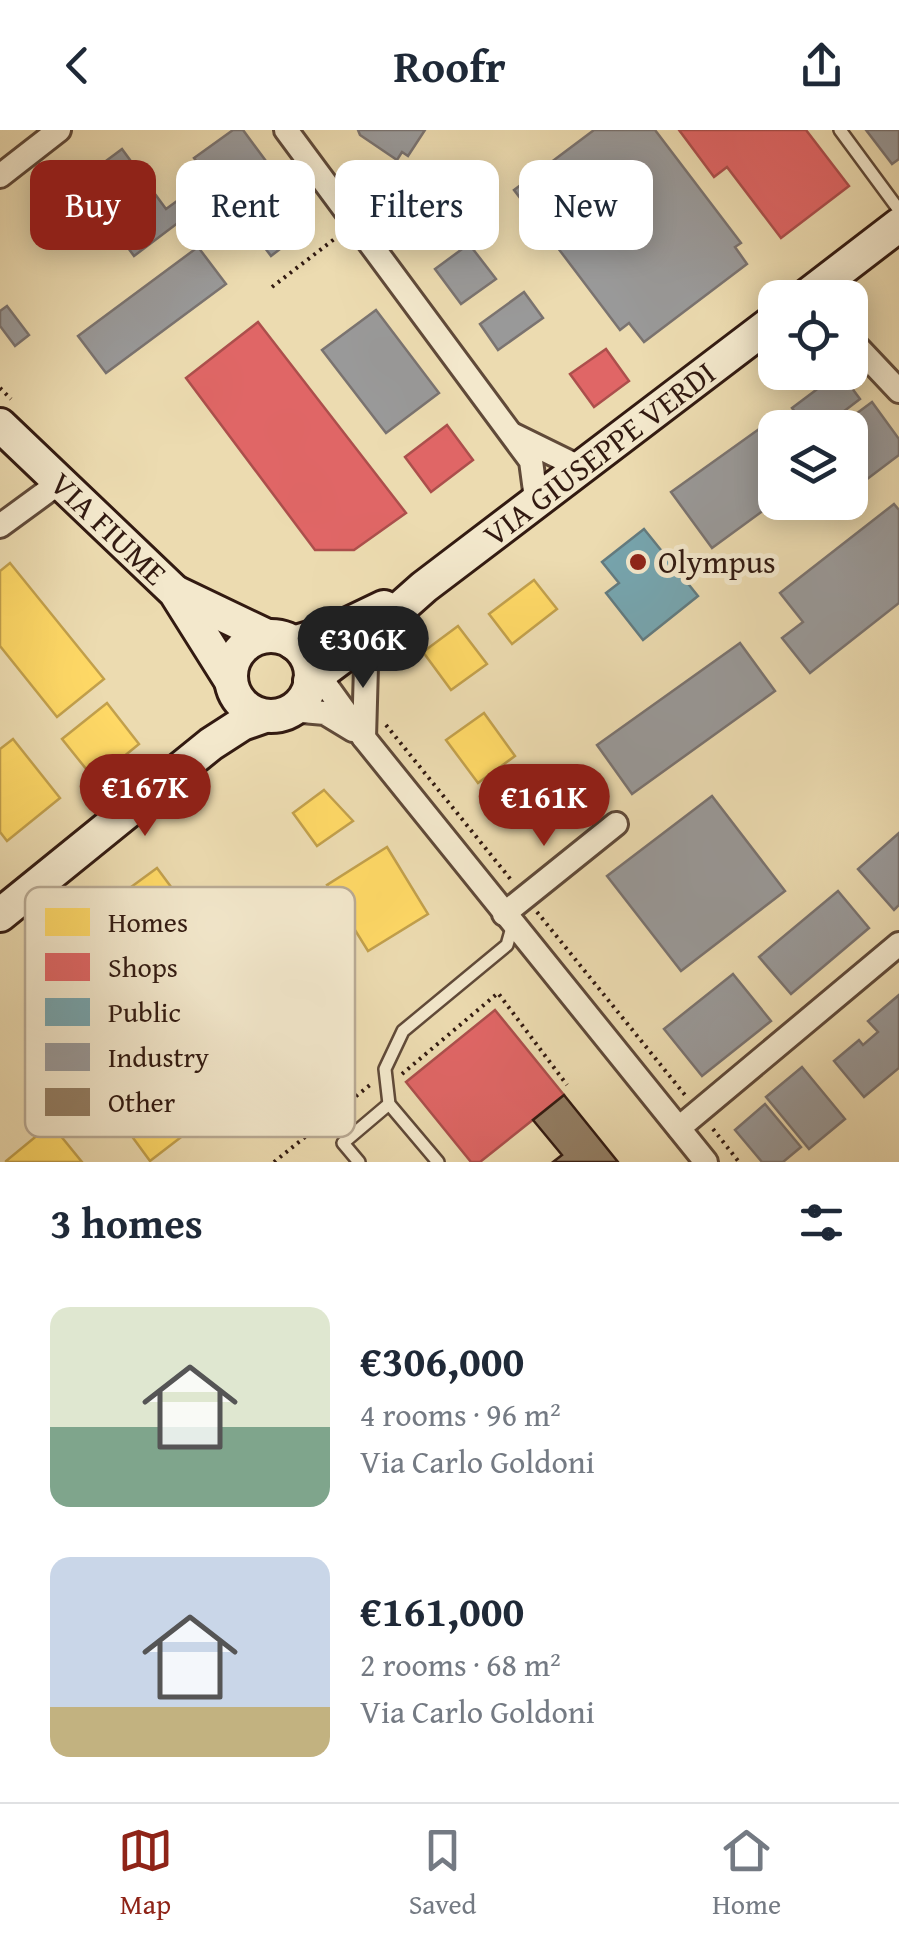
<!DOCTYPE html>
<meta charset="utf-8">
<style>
body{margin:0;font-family:"Gentium Book Plus",serif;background:#f2f2f3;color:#1f2937;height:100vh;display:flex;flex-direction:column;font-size:38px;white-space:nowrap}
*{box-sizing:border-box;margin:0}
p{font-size:32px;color:#747a83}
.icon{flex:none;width:55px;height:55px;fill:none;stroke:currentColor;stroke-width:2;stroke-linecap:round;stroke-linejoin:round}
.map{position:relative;height:1032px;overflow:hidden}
.sheet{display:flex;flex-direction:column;background:#fff;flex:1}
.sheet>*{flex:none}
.hud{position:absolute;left:30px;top:30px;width:840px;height:90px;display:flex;gap:20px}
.tools{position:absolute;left:758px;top:150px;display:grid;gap:20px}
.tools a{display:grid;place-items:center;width:110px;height:110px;border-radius:20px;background:#fff;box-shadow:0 5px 25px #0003;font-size:50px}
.price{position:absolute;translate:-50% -85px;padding:0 22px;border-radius:35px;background:#8f2418;color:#fff;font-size:32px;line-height:65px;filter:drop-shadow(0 2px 5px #0008)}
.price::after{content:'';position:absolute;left:50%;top:60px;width:30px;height:22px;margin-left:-15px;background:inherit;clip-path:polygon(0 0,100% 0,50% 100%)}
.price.current{background:#222;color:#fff}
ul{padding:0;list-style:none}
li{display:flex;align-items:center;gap:30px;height:250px;padding:0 50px}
li span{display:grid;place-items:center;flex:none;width:280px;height:200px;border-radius:20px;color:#555}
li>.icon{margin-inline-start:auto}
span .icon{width:120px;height:120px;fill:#fffc;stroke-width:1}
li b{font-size:42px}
h2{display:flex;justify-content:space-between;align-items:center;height:120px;padding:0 50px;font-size:42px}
.chip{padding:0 35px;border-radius:20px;background:#fff;box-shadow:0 5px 25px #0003;font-size:35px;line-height:90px}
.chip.current{background:#8f2418;color:#fff}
header{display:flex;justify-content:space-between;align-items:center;height:130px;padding:0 50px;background:#fff;font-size:45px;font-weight:700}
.dock{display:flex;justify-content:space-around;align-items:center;height:140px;border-top:2px solid #e0e1e3;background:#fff;font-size:28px;color:#747a83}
.dock a{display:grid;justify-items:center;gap:5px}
.dock .current{color:#8f2418}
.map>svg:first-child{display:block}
</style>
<header><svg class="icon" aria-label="back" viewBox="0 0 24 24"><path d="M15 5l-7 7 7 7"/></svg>Roofr<svg class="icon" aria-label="share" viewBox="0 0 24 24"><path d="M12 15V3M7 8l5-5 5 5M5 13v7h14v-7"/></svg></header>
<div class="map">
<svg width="899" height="1032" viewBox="0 0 899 1032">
<rect width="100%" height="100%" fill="#ecdbb0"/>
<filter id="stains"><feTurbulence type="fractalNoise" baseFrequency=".002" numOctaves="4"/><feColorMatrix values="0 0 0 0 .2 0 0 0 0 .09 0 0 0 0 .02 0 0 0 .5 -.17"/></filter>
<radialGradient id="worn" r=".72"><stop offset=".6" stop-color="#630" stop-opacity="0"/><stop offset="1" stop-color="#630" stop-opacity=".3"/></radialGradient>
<g fill="#ffd966" stroke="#c2a04c" stroke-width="2.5">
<path d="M10,433L104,549L57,587L0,516V441Z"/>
<path d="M534,450L557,479L512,514L489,484Z"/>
<path d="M458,496L487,534L451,560L423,522Z"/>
<path d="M107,573L139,614L95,650L62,609Z"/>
<path d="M484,583L515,626L478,653L446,610Z"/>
<path d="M13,609L60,668L7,711L0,702V619Z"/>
<path d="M324,660L353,691L317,716L293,683Z"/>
<path d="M387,717L428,784L368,821L327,755Z"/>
<path d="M157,738L183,773L154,795L127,760Z"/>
<path d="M160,847L220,925L217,928L241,961L150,1031L128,1001L186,957L183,954L187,950L128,872Z"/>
<path d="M51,994L82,1032H6V1031Z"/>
</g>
<g fill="#e06666" stroke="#ac4f4c" stroke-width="2.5">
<path d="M679,0H806L849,56L781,108L727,37L714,47Z"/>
<path d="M258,192L406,383L354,420H315L186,248Z"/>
<path d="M606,219L629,251L594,277L570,244Z"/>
<path d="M447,295L473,330L431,362L405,327Z"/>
<path d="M495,880L564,965L480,1032H471L406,952Z"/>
</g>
<path fill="#76a5af" stroke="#627b80" stroke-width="2.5" d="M644,399L698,466L643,510L606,463L619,453L602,432Z"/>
<g fill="#999" stroke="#7a7370" stroke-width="2.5">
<path d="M233,0H243L280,50L234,84L194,28Z"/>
<path d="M358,0H425L408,26L402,22L397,30L360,5Z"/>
<path d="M594,0H655L741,113L735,117L747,134L644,212L629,193L620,200L514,60Z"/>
<path d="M866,0H899V29L892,34Z"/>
<path d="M122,19L166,79L177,71L187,86L134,126L79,51Z"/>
<path d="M290,68L311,95L271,126L250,98Z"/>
<path d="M469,114L496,149L461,174L435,139Z"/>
<path d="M198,117L226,154L106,243L78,206Z"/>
<path d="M524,162L543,188L498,220L480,194Z"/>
<path d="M7,176L29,205L15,216L0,196V181Z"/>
<path d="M376,180L439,263L386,303L322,220Z"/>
<path d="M840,242L860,269L822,298H807L792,278Z"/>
<path d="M872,272L899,309V325L854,359L850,353V298H837Z"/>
<path d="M766,294L775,306V372L712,418L671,362Z"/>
<path d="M894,374L899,380V473L810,543L782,508L803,492L780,463Z"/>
<path d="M740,513L775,561L632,664L597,615Z"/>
<path d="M712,666L785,761L681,841L607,746Z"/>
<path d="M899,703V775L894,780L858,739Z"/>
<path d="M838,761L869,798L791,864L759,827Z"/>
<path d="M733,844L771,891L702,946L664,899Z"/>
<path d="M899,865V938L864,967L834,931L859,910L863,915L878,902L868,891Z"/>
<path d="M802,937L845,989L809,1019L766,967Z"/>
<path d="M765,974L801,1017L783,1032H762L735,1000Z"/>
</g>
<path fill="#937e64" stroke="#321a11" stroke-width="2.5" d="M564,965L618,1032H553L562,1025L533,990Z"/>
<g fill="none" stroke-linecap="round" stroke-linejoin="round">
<defs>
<g id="lane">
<path d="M840,0L899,80"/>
<path d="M359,1032L343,1013L389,974"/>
<path d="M438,1032L389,974L385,939L403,901L507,815L513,794"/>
</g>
<g id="street">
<path d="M286,0L531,331L535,361L540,369"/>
<path d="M0,46L59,0"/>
<path d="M850,209L899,261"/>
<path d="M514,305L569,332L577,341"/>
<path d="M0,396L60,352"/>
<path d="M307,529L364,608L706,1032"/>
<path d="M291,580L325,583L353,600"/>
<path d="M364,608L366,536L375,503"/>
<path d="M504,784L616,694"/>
<path d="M679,998L899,814"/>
</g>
<g id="secondary">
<path d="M804,168L899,95"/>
<path id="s1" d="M0,295L175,462L231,551"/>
<path d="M177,463L267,506"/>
<circle cx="271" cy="546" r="40"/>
<path d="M293,513L336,500L384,477"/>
<path id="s2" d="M310,551L362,512L424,457L775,190"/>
<path d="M0,785L211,614L242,594L265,586"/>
</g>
</defs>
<use href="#lane" stroke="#604a39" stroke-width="16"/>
<use href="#street" stroke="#604a39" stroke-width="28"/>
<use href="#secondary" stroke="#321a11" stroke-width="38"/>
<g stroke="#321a11" stroke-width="4" stroke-dasharray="2.5 5" stroke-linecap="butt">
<path d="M272,157L337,107"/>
<path d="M0,258L11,269"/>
<path d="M386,595L512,751"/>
<path d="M537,782L685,965"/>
<path d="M402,944L498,863L567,955"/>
<path d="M713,999L739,1032"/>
<path d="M274,1032L370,955"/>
</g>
<use href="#lane" stroke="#f3e8cc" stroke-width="11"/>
<use href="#street" stroke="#f3e8cc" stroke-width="22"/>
<use href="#secondary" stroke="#f3e8cc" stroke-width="32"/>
</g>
<circle fill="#8f2418" stroke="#f3e8cc" stroke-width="4" cx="638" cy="432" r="10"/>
<g text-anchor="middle" stroke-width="10" stroke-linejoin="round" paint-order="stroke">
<g font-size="32" fill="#321a11" stroke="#f3e8cc">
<text dy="11" stroke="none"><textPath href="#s2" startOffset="368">VIA GIUSEPPE VERDI</textPath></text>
<text dy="11" stroke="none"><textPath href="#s1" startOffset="150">VIA FIUME</textPath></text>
</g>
<g font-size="32" fill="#321a11" stroke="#f3e8cc" text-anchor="start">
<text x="658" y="443">Olympus</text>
</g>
</g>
<rect x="25" y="757" width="330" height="250" rx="15" fill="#f3e8cc" stroke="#b9aa94" stroke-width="2.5"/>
<rect x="45" y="778" width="45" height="28" fill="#ffd966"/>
<rect x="45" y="823" width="45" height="28" fill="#e06666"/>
<rect x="45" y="868" width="45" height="28" fill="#76a5af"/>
<rect x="45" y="913" width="45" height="28" fill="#999"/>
<rect x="45" y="958" width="45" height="28" fill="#937e64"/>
<g font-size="28" fill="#321a11">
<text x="108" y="802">Homes</text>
<text x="108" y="847">Shops</text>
<text x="108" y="892">Public</text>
<text x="108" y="937">Industry</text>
<text x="108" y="982">Other</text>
</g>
<rect width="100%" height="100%" filter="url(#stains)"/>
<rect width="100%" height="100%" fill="url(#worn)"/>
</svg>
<div class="tools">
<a><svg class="icon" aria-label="locate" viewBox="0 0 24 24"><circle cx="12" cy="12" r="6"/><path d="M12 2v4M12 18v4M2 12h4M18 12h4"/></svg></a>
<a><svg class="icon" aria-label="layers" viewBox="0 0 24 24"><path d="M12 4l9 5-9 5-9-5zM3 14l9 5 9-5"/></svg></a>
</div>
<b class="price current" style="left:363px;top:561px">€306K</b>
<b class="price" style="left:145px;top:709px">€167K</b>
<b class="price" style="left:544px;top:719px">€161K</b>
<div class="hud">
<a class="chip current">Buy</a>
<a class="chip">Rent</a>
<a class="chip">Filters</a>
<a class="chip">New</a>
</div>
</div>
<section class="sheet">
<h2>3 homes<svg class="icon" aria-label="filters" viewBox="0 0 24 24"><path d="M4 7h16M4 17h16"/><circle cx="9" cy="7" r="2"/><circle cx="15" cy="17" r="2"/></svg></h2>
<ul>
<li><span style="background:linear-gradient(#dfe7d0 60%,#7fa58c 0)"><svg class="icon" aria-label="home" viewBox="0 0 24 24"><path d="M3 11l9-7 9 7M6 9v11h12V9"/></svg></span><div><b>€306,000</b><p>4 rooms · 96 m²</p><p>Via Carlo Goldoni</p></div></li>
<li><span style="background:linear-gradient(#c9d6e8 75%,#c2b280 0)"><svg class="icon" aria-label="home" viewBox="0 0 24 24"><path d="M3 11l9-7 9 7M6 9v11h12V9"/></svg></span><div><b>€161,000</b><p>2 rooms · 68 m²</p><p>Via Carlo Goldoni</p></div></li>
</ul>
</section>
<nav class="dock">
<a class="current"><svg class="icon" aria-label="map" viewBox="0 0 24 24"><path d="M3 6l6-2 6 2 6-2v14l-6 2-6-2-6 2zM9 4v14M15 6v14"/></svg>Map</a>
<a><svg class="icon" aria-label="saved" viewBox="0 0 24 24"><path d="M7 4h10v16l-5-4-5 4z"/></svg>Saved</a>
<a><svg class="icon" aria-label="home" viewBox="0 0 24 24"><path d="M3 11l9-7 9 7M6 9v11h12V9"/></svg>Home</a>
</nav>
